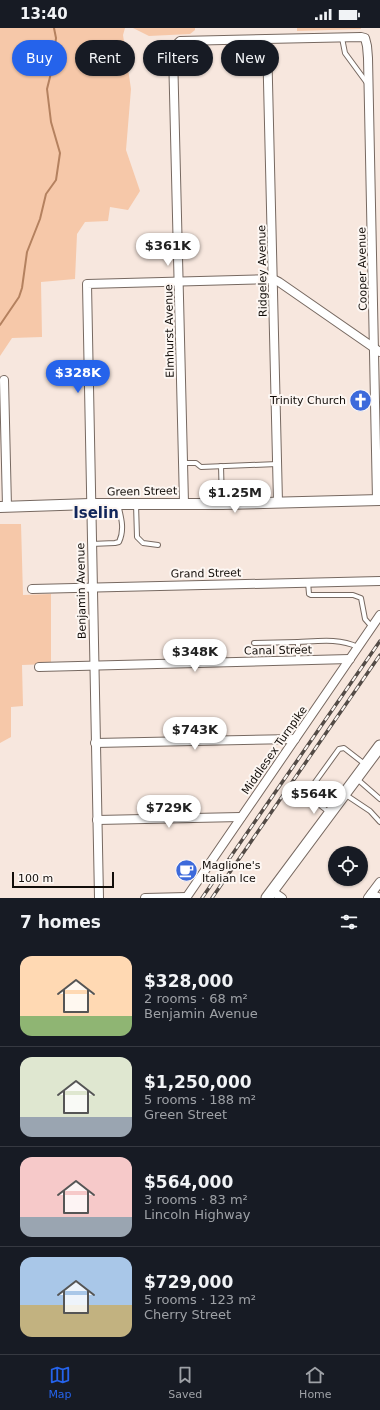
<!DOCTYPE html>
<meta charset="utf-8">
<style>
body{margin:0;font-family:"DejaVu Sans",sans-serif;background:#20242c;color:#f1f3f6;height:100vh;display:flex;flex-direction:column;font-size:15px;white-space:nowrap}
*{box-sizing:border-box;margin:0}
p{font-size:13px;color:#9ea1a6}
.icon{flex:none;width:22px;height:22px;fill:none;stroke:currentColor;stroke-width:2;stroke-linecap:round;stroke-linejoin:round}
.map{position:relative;height:870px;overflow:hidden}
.sheet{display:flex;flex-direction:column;background:#171b24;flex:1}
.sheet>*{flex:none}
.top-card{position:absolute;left:12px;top:12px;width:356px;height:36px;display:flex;gap:8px}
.controls{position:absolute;left:328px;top:818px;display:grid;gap:8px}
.controls a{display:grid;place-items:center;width:40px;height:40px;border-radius:50%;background:#171b24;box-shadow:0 1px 3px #0004;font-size:20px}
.scale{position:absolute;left:12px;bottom:10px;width:102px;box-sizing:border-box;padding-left:4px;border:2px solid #120d09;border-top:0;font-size:11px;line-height:14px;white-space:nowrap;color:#120d09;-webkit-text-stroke:3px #fdf7f3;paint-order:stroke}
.price{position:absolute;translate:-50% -34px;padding:0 9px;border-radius:14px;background:#fff;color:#222;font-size:13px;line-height:26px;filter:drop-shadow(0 1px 2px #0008)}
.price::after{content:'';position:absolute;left:50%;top:24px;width:12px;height:9px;margin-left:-6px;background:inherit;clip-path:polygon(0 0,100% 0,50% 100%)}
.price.active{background:#2563eb;color:#fff}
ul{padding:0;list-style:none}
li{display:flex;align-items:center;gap:12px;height:100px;padding:0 20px}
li+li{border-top:1px solid #363941}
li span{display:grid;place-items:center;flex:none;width:112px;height:80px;border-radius:12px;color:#555}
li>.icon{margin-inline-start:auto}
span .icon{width:48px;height:48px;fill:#fffc;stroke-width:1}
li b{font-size:17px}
h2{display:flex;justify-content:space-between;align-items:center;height:48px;padding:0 20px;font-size:17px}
.pill{padding:0 14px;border-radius:18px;background:#171b24;box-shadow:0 1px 3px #0004;font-size:14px;line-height:36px}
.pill.active{background:#2563eb;color:#fff}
.status{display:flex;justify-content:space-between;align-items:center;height:28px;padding:0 20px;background:#171b24;direction:ltr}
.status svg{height:11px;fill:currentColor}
.tabs{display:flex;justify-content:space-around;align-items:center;height:56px;border-top:1px solid #363941;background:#171b24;font-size:11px;color:#9ea1a6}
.tabs a{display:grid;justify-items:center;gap:2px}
.tabs .active{color:#2563eb}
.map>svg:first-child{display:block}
</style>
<div class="status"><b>13:40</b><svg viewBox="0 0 49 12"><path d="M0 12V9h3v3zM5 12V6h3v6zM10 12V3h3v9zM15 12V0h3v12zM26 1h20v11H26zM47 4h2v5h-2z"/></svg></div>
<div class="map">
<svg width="380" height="870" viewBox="0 0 380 870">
<rect width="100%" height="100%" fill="#f7e7de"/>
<g fill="#f6c8a9">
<path d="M0,0H125L123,7L131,61L126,122L140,163L128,182L110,179L108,193L85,194L77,206L75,251L41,254L42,309L12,310L0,328Z"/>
<path d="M133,0H195V2L190,6L149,8Z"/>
<path d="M297,0H361V1L297,3Z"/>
<path d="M0,496H21L23,567L51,566V636L22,637L23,678L11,679V709L0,715Z"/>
</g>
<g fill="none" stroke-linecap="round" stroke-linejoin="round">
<path stroke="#b4815f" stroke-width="2" d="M0,297L19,269L22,260L27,224L40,191L46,166L56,152L60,125L51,94L47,61L52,41L56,10L54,0"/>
<defs>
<g id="service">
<path d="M342,10L345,25L367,55"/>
<path d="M183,435H196L201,439L277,436"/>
<path d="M221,438L222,475"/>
<path d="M136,476L137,509L143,515L158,517"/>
<path d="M91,516L115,515L119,514C125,501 121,489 118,476"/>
<path d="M308,554L309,566L311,567H353L361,570L365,591L372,599"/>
<path d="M254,615L298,614"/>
<path d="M298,633V614C319,613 339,610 358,619"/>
<path d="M356,750L380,771"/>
<path d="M346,767L370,783L380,794"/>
<path d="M330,785L308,768V764L339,721L344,720L366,737"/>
</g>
<g id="minor">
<path d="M267,12L278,474"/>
<path d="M4,352L7,479"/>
<path d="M184,475L173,24L175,18L180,13L361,9L365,10L367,18L368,30L377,472"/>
<path d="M32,561L380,553"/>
<path d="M39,639L350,631"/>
<path d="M95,715L295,711"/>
<path d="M97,792L241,789"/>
<path d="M272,863L282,870"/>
<path d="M371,866L380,870"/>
<path d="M99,870L87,256L273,251L279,254L380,324"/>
<path d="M145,870L187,869"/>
<path d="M186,870L380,587"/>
<path d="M368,870L380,854"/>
</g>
<path id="tertiary" d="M0,479L90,476H222L380,472"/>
<path id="secondary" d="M267,870L380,718"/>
</defs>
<use href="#service" stroke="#776961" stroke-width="6"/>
<use href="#minor" stroke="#776961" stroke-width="10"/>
<use href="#tertiary" stroke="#776961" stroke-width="12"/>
<use href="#secondary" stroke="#776961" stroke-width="13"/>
<use href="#service" stroke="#fff" stroke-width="4"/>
<use href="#minor" stroke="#fff" stroke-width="8"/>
<use href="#tertiary" stroke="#fff" stroke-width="10"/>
<use href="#secondary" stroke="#fff" stroke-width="11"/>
<defs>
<g id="rail">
<path d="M202,870L380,613"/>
<path d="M212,870L380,627"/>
</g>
</defs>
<use href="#rail" stroke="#534b46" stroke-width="3.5"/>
<use href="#rail" stroke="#fdf7f3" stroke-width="2" stroke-dasharray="6" stroke-linecap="butt"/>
</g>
<defs>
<symbol id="church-disc" viewBox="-11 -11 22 22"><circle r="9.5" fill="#3d6adb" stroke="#fdf7f3"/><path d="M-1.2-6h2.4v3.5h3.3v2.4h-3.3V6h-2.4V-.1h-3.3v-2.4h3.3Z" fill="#fff"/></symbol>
<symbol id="cafe-disc" viewBox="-11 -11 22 22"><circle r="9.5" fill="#3d6adb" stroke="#fdf7f3"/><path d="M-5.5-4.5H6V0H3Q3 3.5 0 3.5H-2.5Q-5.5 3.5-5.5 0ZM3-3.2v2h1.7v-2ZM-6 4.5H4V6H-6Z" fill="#fff"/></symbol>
</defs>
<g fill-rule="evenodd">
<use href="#church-disc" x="348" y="360" width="25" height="25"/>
<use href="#cafe-disc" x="174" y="830" width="25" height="25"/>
</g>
<g text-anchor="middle" stroke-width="4" stroke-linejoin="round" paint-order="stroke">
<g font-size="11" fill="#120d09" stroke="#fdf7f3">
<text transform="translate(362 241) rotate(-91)" y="4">Cooper Avenue</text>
<text transform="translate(262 243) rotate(-91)" y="4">Ridgeley Avenue</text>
<text transform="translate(169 303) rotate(-91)" y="4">Elmhurst Avenue</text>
<text transform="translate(142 463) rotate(-1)" y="4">Green Street</text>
<text transform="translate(206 545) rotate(-1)" y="4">Grand Street</text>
<text transform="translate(81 563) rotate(-91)" y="4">Benjamin Avenue</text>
<text transform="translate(278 622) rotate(-1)" y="4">Canal Street</text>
<text transform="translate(274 722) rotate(-55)" y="4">Middlesex Turnpike</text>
</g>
<g font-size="11" fill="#120d09" stroke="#fdf7f3" text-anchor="end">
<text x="346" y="376">Trinity Church</text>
<text x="202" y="841" text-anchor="start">Maglione's<tspan x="202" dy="13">Italian Ice</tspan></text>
</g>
<g font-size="15" font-weight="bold" fill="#11265b" stroke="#fdf7f3">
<text x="96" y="490">Iselin</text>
</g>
</g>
</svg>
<div class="controls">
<a><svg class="icon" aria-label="locate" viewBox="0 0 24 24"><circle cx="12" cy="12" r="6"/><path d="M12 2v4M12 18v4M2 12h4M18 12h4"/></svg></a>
</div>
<div class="scale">100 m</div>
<b class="price" style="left:168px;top:239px">$361K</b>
<b class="price active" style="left:78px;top:366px">$328K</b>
<b class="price" style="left:235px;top:486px">$1.25M</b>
<b class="price" style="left:195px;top:645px">$348K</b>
<b class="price" style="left:195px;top:723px">$743K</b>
<b class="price" style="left:314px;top:787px">$564K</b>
<b class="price" style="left:169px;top:801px">$729K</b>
<div class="top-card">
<a class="pill active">Buy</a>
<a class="pill">Rent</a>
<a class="pill">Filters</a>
<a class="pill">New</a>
</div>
</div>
<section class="sheet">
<h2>7 homes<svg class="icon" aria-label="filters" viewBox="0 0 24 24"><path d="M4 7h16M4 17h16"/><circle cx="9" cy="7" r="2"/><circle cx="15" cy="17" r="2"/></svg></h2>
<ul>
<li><span style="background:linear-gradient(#ffd9b3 75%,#8fb573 0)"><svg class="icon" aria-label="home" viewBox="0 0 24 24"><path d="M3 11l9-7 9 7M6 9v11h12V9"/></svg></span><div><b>$328,000</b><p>2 rooms · 68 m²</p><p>Benjamin Avenue</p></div></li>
<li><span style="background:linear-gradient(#dfe7d0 75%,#9aa5b1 0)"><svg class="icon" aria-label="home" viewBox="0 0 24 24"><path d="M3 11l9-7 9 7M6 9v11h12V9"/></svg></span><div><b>$1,250,000</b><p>5 rooms · 188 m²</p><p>Green Street</p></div></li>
<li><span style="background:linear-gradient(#f6c9c9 75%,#9aa5b1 0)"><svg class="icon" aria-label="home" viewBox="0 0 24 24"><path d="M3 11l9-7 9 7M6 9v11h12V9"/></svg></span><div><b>$564,000</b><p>3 rooms · 83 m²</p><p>Lincoln Highway</p></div></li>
<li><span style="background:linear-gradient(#a9c7e8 60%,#c2b280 0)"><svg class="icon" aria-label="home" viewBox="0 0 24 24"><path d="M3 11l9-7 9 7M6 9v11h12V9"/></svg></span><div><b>$729,000</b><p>5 rooms · 123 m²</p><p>Cherry Street</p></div></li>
</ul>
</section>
<nav class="tabs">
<a class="active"><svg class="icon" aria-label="map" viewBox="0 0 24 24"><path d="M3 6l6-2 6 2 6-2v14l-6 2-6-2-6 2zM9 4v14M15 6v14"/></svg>Map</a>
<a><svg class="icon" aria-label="saved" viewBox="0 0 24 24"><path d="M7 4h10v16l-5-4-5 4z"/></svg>Saved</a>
<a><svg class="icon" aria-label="home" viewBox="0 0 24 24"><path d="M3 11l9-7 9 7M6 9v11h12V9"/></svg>Home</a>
</nav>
